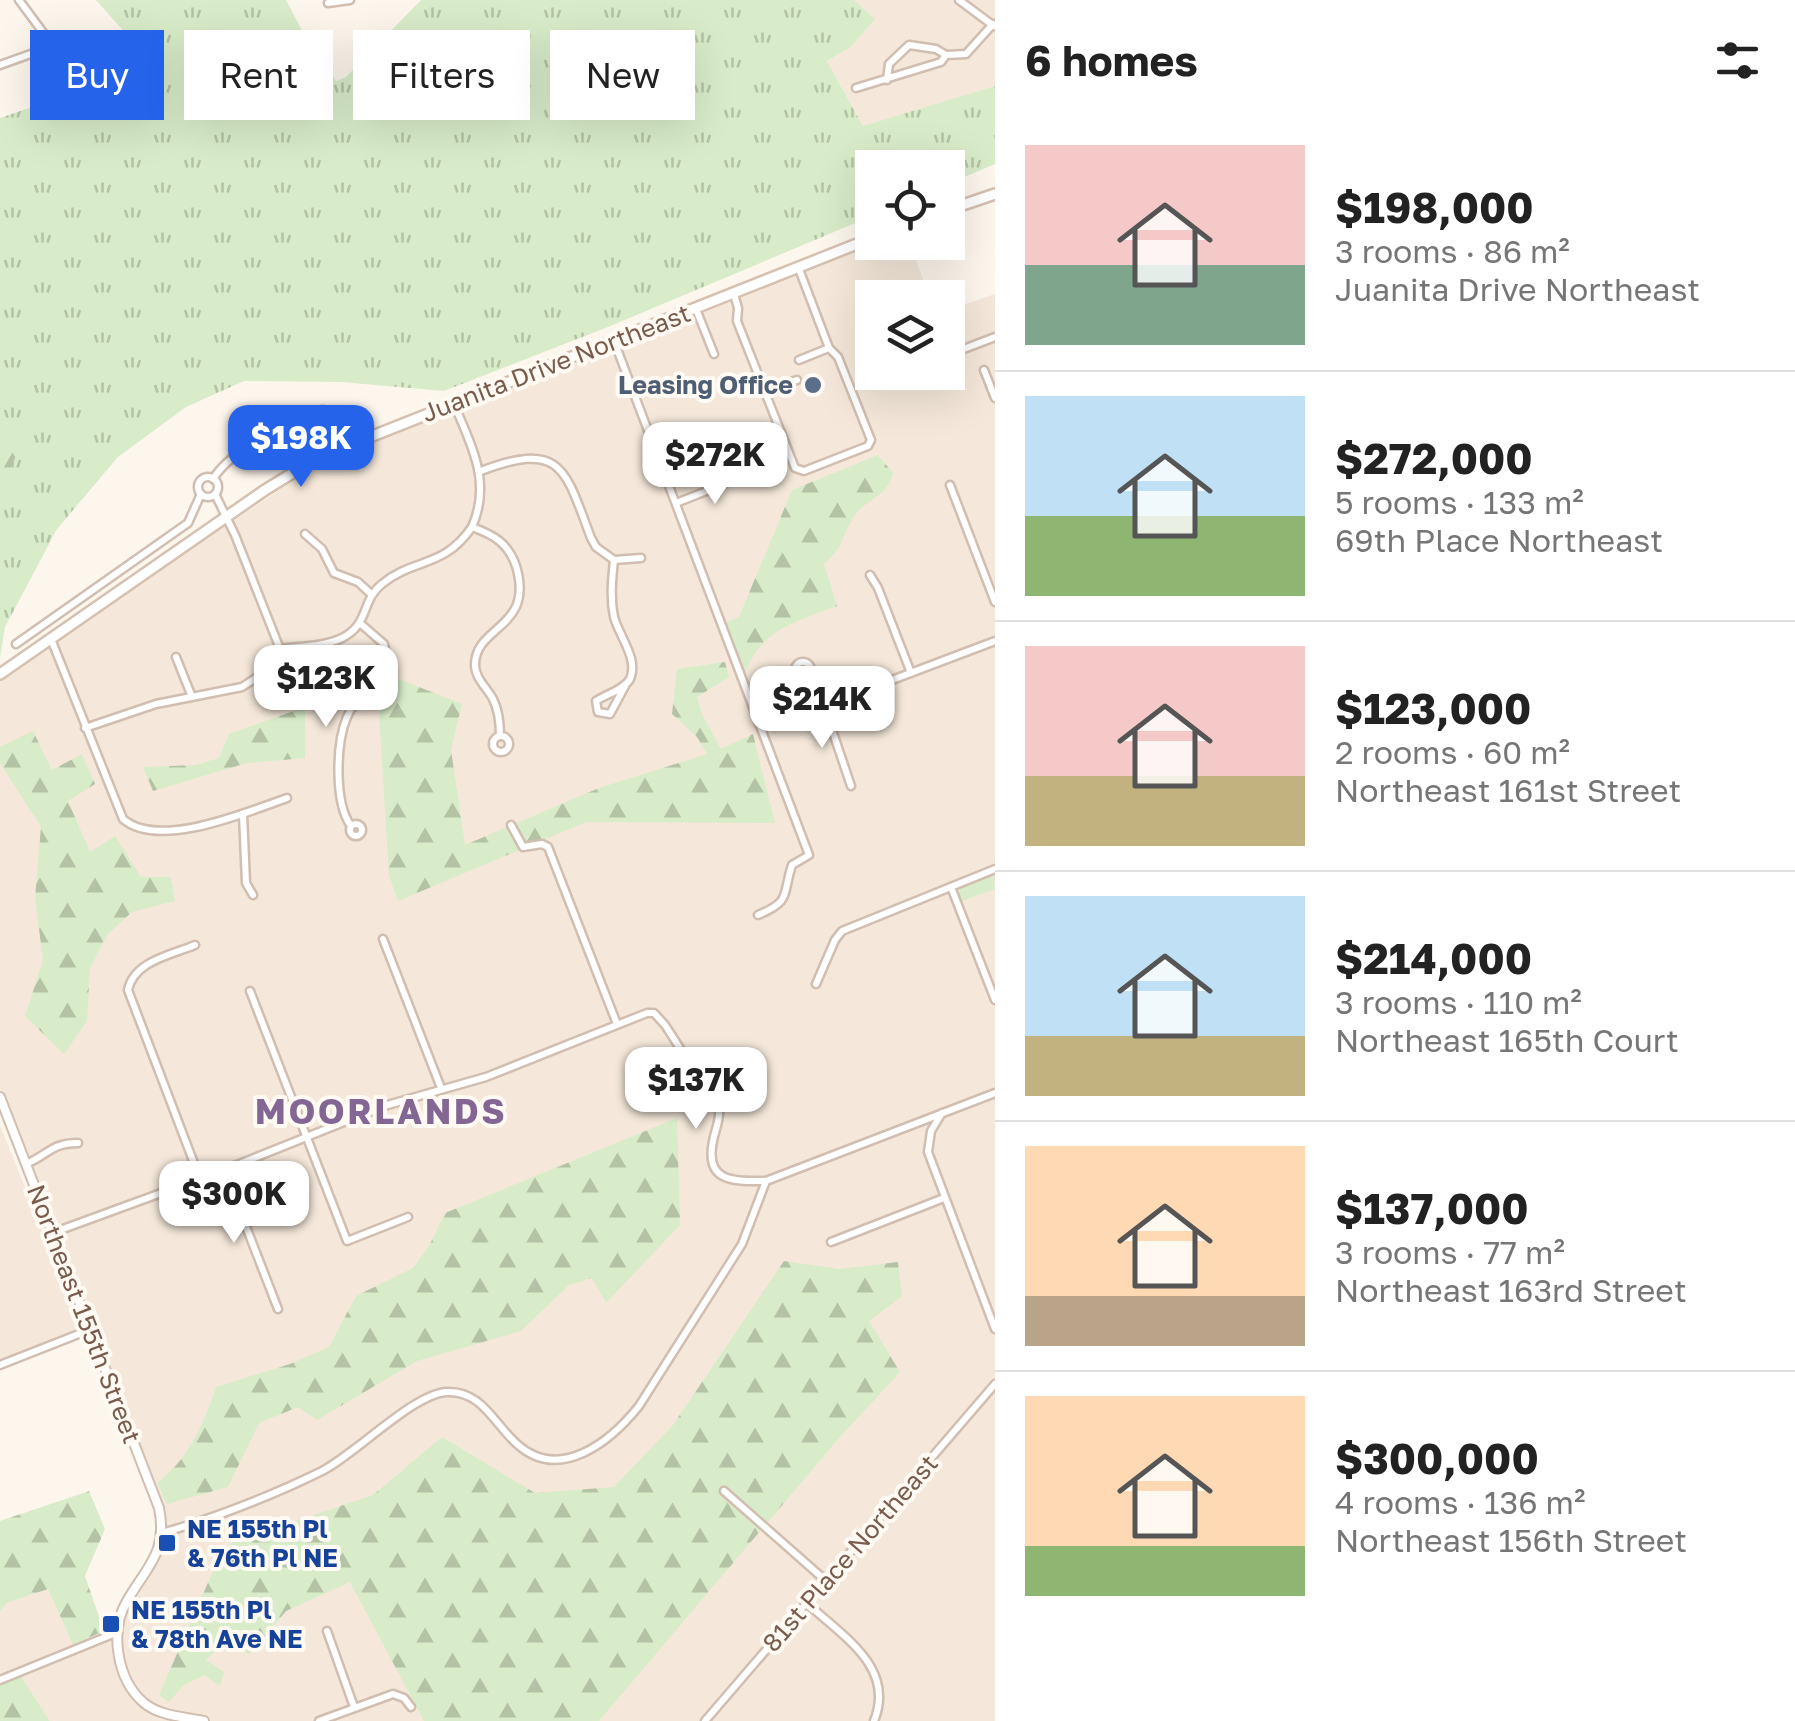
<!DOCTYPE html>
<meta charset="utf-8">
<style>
body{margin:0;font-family:"Golos Text",sans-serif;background:#f6f6f6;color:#222;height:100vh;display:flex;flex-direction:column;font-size:38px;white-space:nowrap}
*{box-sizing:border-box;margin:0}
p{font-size:32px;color:#767676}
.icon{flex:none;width:55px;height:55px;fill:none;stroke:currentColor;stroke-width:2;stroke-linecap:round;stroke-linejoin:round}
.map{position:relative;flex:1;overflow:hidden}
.drawer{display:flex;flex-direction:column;background:#fff;width:800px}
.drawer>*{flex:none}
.hud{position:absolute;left:30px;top:30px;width:815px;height:90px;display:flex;gap:20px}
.controls{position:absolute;left:855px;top:150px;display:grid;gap:20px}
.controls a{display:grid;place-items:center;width:110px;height:110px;border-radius:0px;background:#fff;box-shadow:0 10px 40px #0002;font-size:50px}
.price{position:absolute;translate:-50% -85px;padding:0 22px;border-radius:20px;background:#fff;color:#222;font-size:32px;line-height:65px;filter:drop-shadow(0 2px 5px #0008)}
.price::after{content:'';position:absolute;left:50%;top:60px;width:30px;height:22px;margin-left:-15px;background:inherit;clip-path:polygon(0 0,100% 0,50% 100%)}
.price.on{background:#2563eb;color:#fff}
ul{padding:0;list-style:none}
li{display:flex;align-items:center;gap:30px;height:250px;padding:0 30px}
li+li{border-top:2px solid #e0e0e0}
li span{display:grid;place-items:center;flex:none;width:280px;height:200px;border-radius:0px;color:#555}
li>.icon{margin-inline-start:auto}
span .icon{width:120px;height:120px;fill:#fffc;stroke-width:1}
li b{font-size:42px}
h2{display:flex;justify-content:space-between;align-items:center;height:120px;padding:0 30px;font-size:42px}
.chip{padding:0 35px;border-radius:0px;background:#fff;box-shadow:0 10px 40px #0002;font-size:35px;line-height:90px}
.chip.on{background:#2563eb;color:#fff}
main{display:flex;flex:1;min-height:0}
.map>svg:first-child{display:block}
</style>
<main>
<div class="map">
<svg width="995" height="1721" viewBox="0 0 995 1721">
<defs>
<pattern id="grass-tufts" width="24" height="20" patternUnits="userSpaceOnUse" patternTransform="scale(2.5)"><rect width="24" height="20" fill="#d8ecc9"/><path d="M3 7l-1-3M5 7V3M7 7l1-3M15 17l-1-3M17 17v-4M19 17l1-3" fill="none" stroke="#b4c2a5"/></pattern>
<pattern id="forest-firs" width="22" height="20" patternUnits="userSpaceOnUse" patternTransform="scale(2.5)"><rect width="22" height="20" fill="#d8ecc9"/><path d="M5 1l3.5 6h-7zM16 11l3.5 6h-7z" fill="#b4c2a5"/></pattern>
</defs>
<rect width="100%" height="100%" fill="#fdf6ec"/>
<g fill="#f5e8da">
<path d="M854,0H995V86L864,127L827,61L851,47L874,19Z"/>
<path d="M872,242L909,243L930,297L872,298V372H948V310L995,294V1721H203L166,1714L144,1703L123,1669L118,1632L126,1602L155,1561L159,1508L52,1233L0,1089V677L327,458Z"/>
<path d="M0,1126L83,1328L0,1359Z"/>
<path d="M48,1589L73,1645L0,1674V1611L7,1603Z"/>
<path d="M111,1640L112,1655L122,1681L136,1702L160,1719L171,1721H50L21,1676Z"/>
</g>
<path fill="url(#grass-tufts)" d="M96,0H286L306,38L336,81L346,77L421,0H854L875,19L851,47L827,61L863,126L995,86V164L948,184V168H872V216L608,327L444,391L341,382L244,381L186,407L118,457L57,529L5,627L0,658V118L32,107L157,96L164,77Z"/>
<g fill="url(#forest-firs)">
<path d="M19,432L18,451L0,493V435Z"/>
<path d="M878,455L893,473C888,496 868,498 855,515C842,534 844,548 824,564L837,606C793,623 760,629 743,678L722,624L739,617L792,490Z"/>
<path d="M725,662L729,677L697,697L702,714L721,749L753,734L775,823L586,822L398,901L389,876L379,712L391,676L462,704L451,750L465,845L599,788L707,754L697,737L672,714L677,669Z"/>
<path d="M305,707V758L247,763L153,791L143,767L196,765L219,758L229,734Z"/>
<path d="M33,731L52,770L82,754L95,784L68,801L90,852L115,836L141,877H171L175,901L132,912L107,935L90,968L87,1021L64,1054L25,1016L43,960L35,898L41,827L0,763V747Z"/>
<path d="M677,1118L680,1225L606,1303L592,1278L569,1285L521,1331L417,1361L317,1420L298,1407L259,1423L228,1487L167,1504L157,1483C189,1459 203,1425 216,1387L290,1364L329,1347L356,1296L413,1268L429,1246L445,1213Z"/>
<path d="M784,1261L839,1269L898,1262L902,1296L869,1321L900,1372L840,1437L599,1721H424L350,1582L286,1611L249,1655L230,1636L206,1660L224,1672L220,1686L204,1675L183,1686L169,1702L159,1695L217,1562L231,1543L373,1495L442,1437L535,1493L614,1487L673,1425Z"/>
<path d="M89,1491L105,1529L85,1576L104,1631L73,1645L48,1589L7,1603L0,1611V1521Z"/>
<path d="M19,1673L50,1721H0V1680Z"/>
</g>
<path fill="#d8ecc9" d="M993,875L995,889L962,901L958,892L962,887Z"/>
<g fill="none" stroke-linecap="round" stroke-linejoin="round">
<defs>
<g id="minor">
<path d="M19,0L53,46L110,63"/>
<path d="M959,0L994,26"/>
<path d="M328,3L350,0"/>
<path d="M0,65L53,46"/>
<path d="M887,80L889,64L909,45L936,49L946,55"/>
<path d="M856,88L941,62L946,55L966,54L993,24"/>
<path d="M734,294L738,308L737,321L795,468L804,471L868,446L871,440L838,357L829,348L799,269"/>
<path d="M696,309L714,354"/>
<path d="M614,341L809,855L792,865C782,895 792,901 758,915"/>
<path d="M961,350L995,337"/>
<path d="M799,360L829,348"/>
<path d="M984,370L995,398"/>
<path d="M765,392L797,380"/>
<path d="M454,404C471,445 492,482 472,527C494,535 508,543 516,566C535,629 475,625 475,665C475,678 487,688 493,699C499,711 500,723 500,736"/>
<circle cx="255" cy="422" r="8"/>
<path d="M263,420L323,410"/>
<path d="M481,471C562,440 565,469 591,538L596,547L614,560C612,579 610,598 614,617C619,636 639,659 630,679C624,690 606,694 596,701L598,712L610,714L625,686"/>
<circle cx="208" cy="487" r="10"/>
<path d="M213,479C227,456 243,457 254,429"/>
<path d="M950,485L995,602"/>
<path d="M215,494L235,535L280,649"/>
<path d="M676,503L722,485L731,476"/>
<path d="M305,534L322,549L334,573L358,582L371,594"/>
<path d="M614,560L641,558"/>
<path d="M870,575L878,588L911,673"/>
<path d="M51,639L123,819C159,850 247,812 287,798"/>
<path d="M16,644L188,523L201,494"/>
<path d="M176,657L192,697"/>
<circle cx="803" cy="670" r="8"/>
<path d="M809,675L824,706L851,786"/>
<path d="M810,711L995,641"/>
<path d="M85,728L156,704L242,687L265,672L280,649C300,646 323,647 342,638C370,624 361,600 382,584C415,557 443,569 472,527"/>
<circle cx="501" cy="744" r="8"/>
<path d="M243,814L246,883L253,895"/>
<circle cx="356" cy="830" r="6"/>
<path d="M511,825L523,847L542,844L548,847L617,1024"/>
<path d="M351,826C334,803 336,743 347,717C360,685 396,685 384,644L361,624"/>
<path d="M951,887L995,1000"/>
<path d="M383,939L441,1088"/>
<path d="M195,945C171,955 134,961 128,990L200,1179"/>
<path d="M816,984L835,940L842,931L995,869"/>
<path d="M250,991L347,1241L408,1217"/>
<path d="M942,1113L931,1131L928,1152L995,1329"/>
<path d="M26,1164C48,1155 51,1143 78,1143"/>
<path d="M224,1170L278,1309"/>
<path d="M52,1233L224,1170L384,1106L486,1077L647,1013H654L665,1025L719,1109C720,1122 715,1129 713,1141C704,1184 736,1181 766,1181L995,1093"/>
<path d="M831,1242L944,1198"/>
<path d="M0,1365L89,1330"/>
<path d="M724,1491L825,1580"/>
<path d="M162,1533C212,1519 271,1496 318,1473C353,1457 411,1395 446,1392C482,1390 494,1424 517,1444C560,1483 611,1441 639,1406L742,1244L766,1181"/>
<path d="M808,1604C842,1636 896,1667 874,1721"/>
<path d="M327,1631L354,1707"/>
<path d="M0,1680L118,1632"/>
<path d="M319,1721L393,1694L404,1698L411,1707"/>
<path d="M705,1721L995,1384"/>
</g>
<path id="tertiary" d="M0,1097L159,1508C168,1553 147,1566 127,1601C109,1631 117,1680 144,1703C160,1716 184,1717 204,1721"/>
<g id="secondary">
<path d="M948,210L995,194"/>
<path d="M0,674L265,490L317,458L872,238"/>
</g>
</defs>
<use href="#minor" stroke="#d1beb0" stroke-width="11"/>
<use href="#tertiary" stroke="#d1beb0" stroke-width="12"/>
<use href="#secondary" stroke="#d6c0b0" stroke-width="14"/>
<use href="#minor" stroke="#fff" stroke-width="6"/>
<use href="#tertiary" stroke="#fff" stroke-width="8"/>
<use href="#secondary" stroke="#fff" stroke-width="9"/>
</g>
<circle fill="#5c6f8a" stroke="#fffaf3" stroke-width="4" cx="813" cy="385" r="10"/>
<g fill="#1a4fb4" stroke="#fffaf3" stroke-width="4">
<rect x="157" y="1533" width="20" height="20" rx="5"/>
<rect x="101" y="1614" width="20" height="20" rx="5"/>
</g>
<g text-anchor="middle" stroke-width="8" stroke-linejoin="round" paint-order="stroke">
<g font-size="25" fill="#7a5c4d" stroke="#fffaf3">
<text transform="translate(556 363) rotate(-21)" y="9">Juanita Drive Northeast</text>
<text transform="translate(84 1314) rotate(69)" y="9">Northeast 155th Street</text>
<text transform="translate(850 1553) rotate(-49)" y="9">81st Place Northeast</text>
</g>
<g font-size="25" font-weight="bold" fill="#4e5e75" stroke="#fffaf3" text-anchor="end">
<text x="793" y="394">Leasing Office</text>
</g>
<g font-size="25" font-weight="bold" fill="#164399" stroke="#fffaf3" text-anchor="start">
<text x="187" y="1538">NE 155th Pl<tspan x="187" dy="29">&amp; 76th Pl NE</tspan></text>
<text x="131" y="1619">NE 155th Pl<tspan x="131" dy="29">&amp; 78th Ave NE</tspan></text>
</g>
<g font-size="35" font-weight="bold" letter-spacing="2.5" fill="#846695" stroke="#fffaf3">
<text x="381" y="1124">MOORLANDS</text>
</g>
</g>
</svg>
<div class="controls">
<a><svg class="icon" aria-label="locate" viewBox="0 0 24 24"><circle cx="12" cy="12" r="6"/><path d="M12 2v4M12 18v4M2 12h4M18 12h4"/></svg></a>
<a><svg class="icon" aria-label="layers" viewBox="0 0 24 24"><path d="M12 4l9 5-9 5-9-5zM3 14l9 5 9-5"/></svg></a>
</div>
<b class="price on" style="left:301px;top:490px">$198K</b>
<b class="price" style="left:715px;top:507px">$272K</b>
<b class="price" style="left:326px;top:730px">$123K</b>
<b class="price" style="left:822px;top:751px">$214K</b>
<b class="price" style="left:696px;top:1132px">$137K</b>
<b class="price" style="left:234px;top:1246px">$300K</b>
<div class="hud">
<a class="chip on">Buy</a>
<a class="chip">Rent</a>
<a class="chip">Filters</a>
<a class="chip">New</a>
</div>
</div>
<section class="drawer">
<h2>6 homes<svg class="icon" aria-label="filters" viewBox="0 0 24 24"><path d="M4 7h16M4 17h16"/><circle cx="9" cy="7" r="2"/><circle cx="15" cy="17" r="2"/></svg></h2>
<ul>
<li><span style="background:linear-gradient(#f6c9c9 60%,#7fa58c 0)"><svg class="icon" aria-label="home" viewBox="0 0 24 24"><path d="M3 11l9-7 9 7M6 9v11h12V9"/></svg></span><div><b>$198,000</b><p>3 rooms · 86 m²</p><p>Juanita Drive Northeast</p></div></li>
<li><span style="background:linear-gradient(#bfe0f5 60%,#8fb573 0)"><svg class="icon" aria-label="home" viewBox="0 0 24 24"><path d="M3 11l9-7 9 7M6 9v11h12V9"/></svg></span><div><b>$272,000</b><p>5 rooms · 133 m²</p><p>69th Place Northeast</p></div></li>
<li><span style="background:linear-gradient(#f6c9c9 65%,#c2b280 0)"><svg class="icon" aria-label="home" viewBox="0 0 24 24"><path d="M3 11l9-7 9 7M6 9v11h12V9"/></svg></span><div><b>$123,000</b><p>2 rooms · 60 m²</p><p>Northeast 161st Street</p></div></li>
<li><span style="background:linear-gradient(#bfe0f5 70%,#c2b280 0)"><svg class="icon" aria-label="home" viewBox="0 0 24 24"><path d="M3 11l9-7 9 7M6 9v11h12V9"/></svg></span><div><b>$214,000</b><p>3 rooms · 110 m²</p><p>Northeast 165th Court</p></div></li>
<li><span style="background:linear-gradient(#ffd9b3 75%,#b9a48a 0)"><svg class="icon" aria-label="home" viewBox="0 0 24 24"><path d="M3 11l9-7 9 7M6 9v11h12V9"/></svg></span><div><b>$137,000</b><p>3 rooms · 77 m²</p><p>Northeast 163rd Street</p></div></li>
<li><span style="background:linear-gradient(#ffd9b3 75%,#8fb573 0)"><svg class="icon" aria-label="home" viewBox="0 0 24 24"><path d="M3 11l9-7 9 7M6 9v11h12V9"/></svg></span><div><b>$300,000</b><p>4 rooms · 136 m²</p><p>Northeast 156th Street</p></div></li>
</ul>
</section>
</main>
